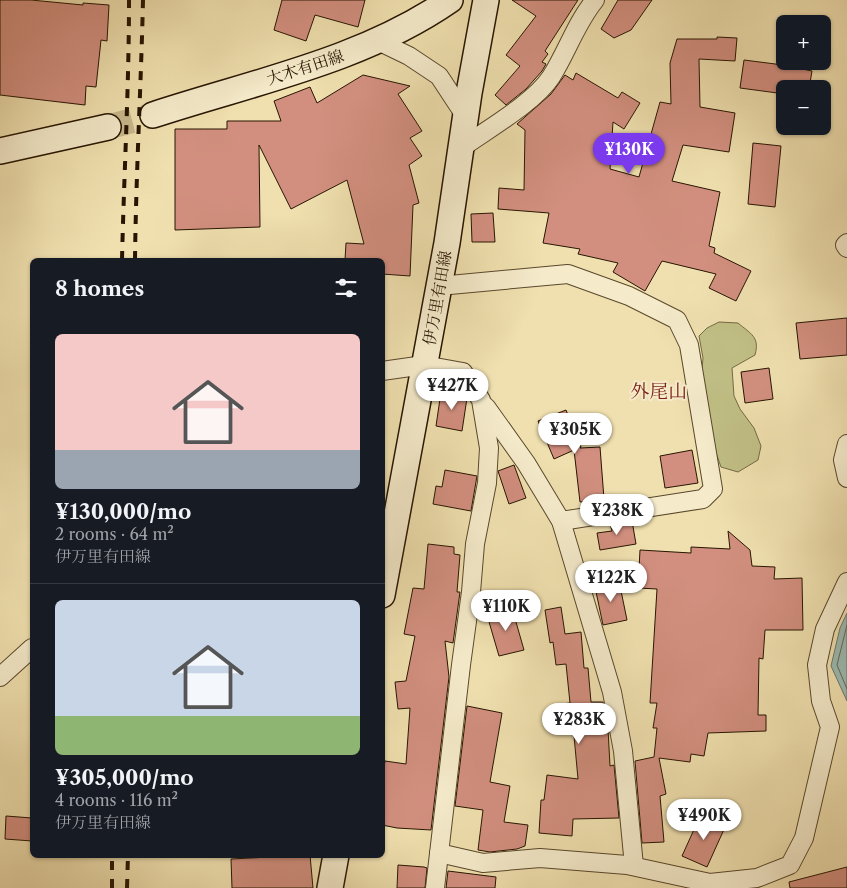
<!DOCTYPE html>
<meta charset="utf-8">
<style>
body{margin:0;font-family:"Libre Caslon Text","Noto Serif JP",serif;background:#242831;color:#f1f3f6;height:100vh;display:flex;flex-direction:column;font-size:19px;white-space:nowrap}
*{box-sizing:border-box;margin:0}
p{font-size:16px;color:#9ea1a6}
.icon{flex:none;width:28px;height:28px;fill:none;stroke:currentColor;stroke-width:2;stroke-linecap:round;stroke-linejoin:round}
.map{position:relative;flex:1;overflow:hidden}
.side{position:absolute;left:30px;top:258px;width:355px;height:600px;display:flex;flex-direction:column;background:#171b24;border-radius:8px;box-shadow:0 1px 4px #0004}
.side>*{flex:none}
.controls{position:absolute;left:776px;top:15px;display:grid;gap:10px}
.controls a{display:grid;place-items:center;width:55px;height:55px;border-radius:8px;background:#171b24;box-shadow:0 1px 4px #0004;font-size:25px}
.price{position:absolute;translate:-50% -42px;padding:0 11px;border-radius:18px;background:#fff;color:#222;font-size:16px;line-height:32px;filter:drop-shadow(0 1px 2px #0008)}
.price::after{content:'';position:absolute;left:50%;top:30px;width:15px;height:11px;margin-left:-8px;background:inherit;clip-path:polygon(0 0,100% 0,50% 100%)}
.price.active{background:#7c3aed;color:#fff}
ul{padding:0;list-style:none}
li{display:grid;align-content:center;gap:10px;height:265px;padding:0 25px}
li+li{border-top:1px solid #363941}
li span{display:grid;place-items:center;height:155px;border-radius:8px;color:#555}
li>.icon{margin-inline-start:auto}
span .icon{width:90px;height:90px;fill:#fffc;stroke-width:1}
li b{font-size:21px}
h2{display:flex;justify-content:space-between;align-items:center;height:60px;padding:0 25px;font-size:21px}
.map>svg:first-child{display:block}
</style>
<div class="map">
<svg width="847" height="888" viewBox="0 0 847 888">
<rect width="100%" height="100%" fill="#f0e0af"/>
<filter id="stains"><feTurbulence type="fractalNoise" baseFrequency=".004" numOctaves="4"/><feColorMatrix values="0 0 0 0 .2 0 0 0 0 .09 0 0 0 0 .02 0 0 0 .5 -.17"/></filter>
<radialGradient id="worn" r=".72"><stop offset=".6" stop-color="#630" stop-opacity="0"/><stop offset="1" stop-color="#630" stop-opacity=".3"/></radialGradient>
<path fill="#c1c086" stroke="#746a44" d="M719,322L738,323C751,334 760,337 755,355L732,368L734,396L740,409L754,428L761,446L758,460L738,472L721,467L714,447L701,379L703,358L699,336L707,328Z"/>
<path fill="#9cbbb3" stroke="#6d796c" d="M847,613V701L831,666L840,628Z"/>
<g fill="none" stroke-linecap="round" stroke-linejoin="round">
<path stroke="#62685a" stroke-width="1" d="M847,625L837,665L847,689"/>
</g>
<g fill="#d28f7f" stroke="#271501">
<path d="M0,0H31L83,5V3L109,5L107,41L101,40L96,87L86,86L85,105L0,95Z"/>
<path d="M282,0H365L358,27L315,15L306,41L274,30Z"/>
<path d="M512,0H578L545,51L548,54L542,62L546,64L542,71L526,89L506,105L495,95L520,66L506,55L536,16Z"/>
<path d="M618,0H652L631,30L614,38L601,29Z"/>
<path d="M717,37L737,38L735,61L699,59L700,107L735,113L729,152L683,145L672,181L720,192L709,246L715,248L714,253L751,271L736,301L709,288L716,274L662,261L645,291L613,272L618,263L578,254L580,249L543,243L549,213L498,209L499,188L524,190L525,130L517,124L551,94L565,75L573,80L576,73L618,98L622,92L640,103L624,129L613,122L610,169L639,177L660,102L671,104L670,63L677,39H717Z"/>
<path d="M744,60L783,65L812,71L809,89H785V94L740,88Z"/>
<path d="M363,75L410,86L398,94L422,131L410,138L422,156L409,165L419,203L413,205L410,276L382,274V260H345L346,243L364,244L347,180L291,209L259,145L260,227L175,230V129H227V121H281L274,101L310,87L317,103Z"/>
<path d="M753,143L781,146L775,207L748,204Z"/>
<path d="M493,213L495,242H472L471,214Z"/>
<path d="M847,318V355L800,359L796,323Z"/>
<path d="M769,368L773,399L745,403L741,372Z"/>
<path d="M441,392L466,396L467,398L462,431L436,426Z"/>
<path d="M566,410L581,447L580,448L600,447L604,499L580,502L574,450L554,459L538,421Z"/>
<path d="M692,450L698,483L665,488L660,456Z"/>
<path d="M514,465L526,498L509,504L498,471Z"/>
<path d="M445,470L477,476L471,511L433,504L436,486L442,487Z"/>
<path d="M632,521L636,544L600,550L597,533L612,531L610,524Z"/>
<path d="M728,531L750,550L752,566L775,567L774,579L802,578L803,630H765L763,659L759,658L758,715H766V731L708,733L704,756L691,754L690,762L659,758L666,794L660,796L664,842L642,843L635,761L654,757L657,728H653L657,703H650L657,589L638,588L640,550L691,553V547L730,549Z"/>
<path d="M428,544L454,547V554L460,555L457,592H460L453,643L445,641L449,677L431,830L397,828L382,825V780L385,761L406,764L410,708L398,709L395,682L406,681L415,636L404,634L413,588L424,589Z"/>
<path d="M619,581L627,620L603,625L595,587Z"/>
<path d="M561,607L565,634L581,632L584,668H588L591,702H603L608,729L610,766L614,765L619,818L573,819L572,836L539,833L541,800H544L547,775L578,779L573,725H563L562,704L570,703L566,664L556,665L553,642L550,643L545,610Z"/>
<path d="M512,608L524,650L499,656L487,615Z"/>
<path d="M467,706L502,713L490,782L510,786L504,822L528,825L525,846L517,849L490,852L478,850L483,810L455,806Z"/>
<path d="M701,814L726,825L707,867L682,856Z"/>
<path d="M6,816L32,818V841L5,839Z"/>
<path d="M310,855L313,888H232L231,859Z"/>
<path d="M398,865L424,867L427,868L425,888H397Z"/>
<path d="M847,867V888H790L789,882Z"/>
<path d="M448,871L496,877L495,888H446Z"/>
</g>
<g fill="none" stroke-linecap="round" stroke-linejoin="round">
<path stroke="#c8b78c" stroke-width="25" stroke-dasharray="25 12" stroke-linecap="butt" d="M108,127L153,115"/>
<defs>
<g id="minor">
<path d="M378,41L409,56L439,76L466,117"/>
<path d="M460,149C486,130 534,103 551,77C567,52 576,23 595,0"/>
<path d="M847,243L845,245L847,248"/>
<path d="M439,286L568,274L629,296L677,320L689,345L713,489L703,499L561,521"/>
<path d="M382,371L424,365L463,372L481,400L489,448L487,483L475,544L471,592L461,665L435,888"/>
<path d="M486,407L526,463L561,521L612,692L623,751L634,866"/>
<path d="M847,444L843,460L847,478"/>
<path d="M0,677L32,648"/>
<path d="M439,853L483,863L540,858L627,865L710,883L757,878L790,865L804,838L830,727L821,701L817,665L825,629L847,582"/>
</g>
<g id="secondary">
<path d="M153,115C253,82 362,61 450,0"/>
<path d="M0,151L108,127"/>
<path d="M382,595L447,243L469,93L486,0"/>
<path d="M330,888L336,855"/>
</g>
</defs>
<use href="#minor" stroke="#59482c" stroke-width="20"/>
<use href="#secondary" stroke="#271501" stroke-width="28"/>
<use href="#minor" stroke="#f5ebcb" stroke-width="18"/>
<use href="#secondary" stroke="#f5ebcb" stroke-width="25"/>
<g stroke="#271501" stroke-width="4" stroke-dasharray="9 9" stroke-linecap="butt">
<path d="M122,260C124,173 129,87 129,0"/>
<path d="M135,260C136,173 141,87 143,0"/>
<path d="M112,888V855"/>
<path d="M127,888L128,855"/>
</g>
</g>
<g text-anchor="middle" stroke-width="4" stroke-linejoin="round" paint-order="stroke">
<g font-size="16" fill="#271501" stroke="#f5ebcb">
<text transform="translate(305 67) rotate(-18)" y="6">大木有田線</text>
<text transform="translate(437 298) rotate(-80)" y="6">伊万里有田線</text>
</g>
<g font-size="19" fill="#7a1f14" stroke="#f5ebcb">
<text x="659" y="398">外尾山</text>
</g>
</g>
<rect width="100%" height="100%" filter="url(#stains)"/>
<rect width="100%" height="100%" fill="url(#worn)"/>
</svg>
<div class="controls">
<a>+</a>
<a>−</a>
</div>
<b class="price active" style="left:629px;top:175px">¥130K</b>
<b class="price" style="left:452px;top:411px">¥427K</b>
<b class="price" style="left:575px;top:455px">¥305K</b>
<b class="price" style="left:617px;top:536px">¥238K</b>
<b class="price" style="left:611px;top:603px">¥122K</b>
<b class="price" style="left:506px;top:632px">¥110K</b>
<b class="price" style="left:579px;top:745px">¥283K</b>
<b class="price" style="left:704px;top:841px">¥490K</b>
<section class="side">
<h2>8 homes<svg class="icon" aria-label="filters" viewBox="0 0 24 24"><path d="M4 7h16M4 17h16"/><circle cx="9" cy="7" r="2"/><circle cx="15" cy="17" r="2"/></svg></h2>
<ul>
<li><span style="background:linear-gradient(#f6c9c9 75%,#9aa5b1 0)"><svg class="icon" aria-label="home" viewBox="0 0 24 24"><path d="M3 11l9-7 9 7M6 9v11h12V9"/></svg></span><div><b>¥130,000/mo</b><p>2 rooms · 64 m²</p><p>伊万里有田線</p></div></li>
<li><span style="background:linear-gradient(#c9d6e8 75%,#8fb573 0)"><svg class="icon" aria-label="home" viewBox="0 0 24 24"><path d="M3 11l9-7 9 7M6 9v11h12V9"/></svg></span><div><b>¥305,000/mo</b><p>4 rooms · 116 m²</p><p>伊万里有田線</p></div></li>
</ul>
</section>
</div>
